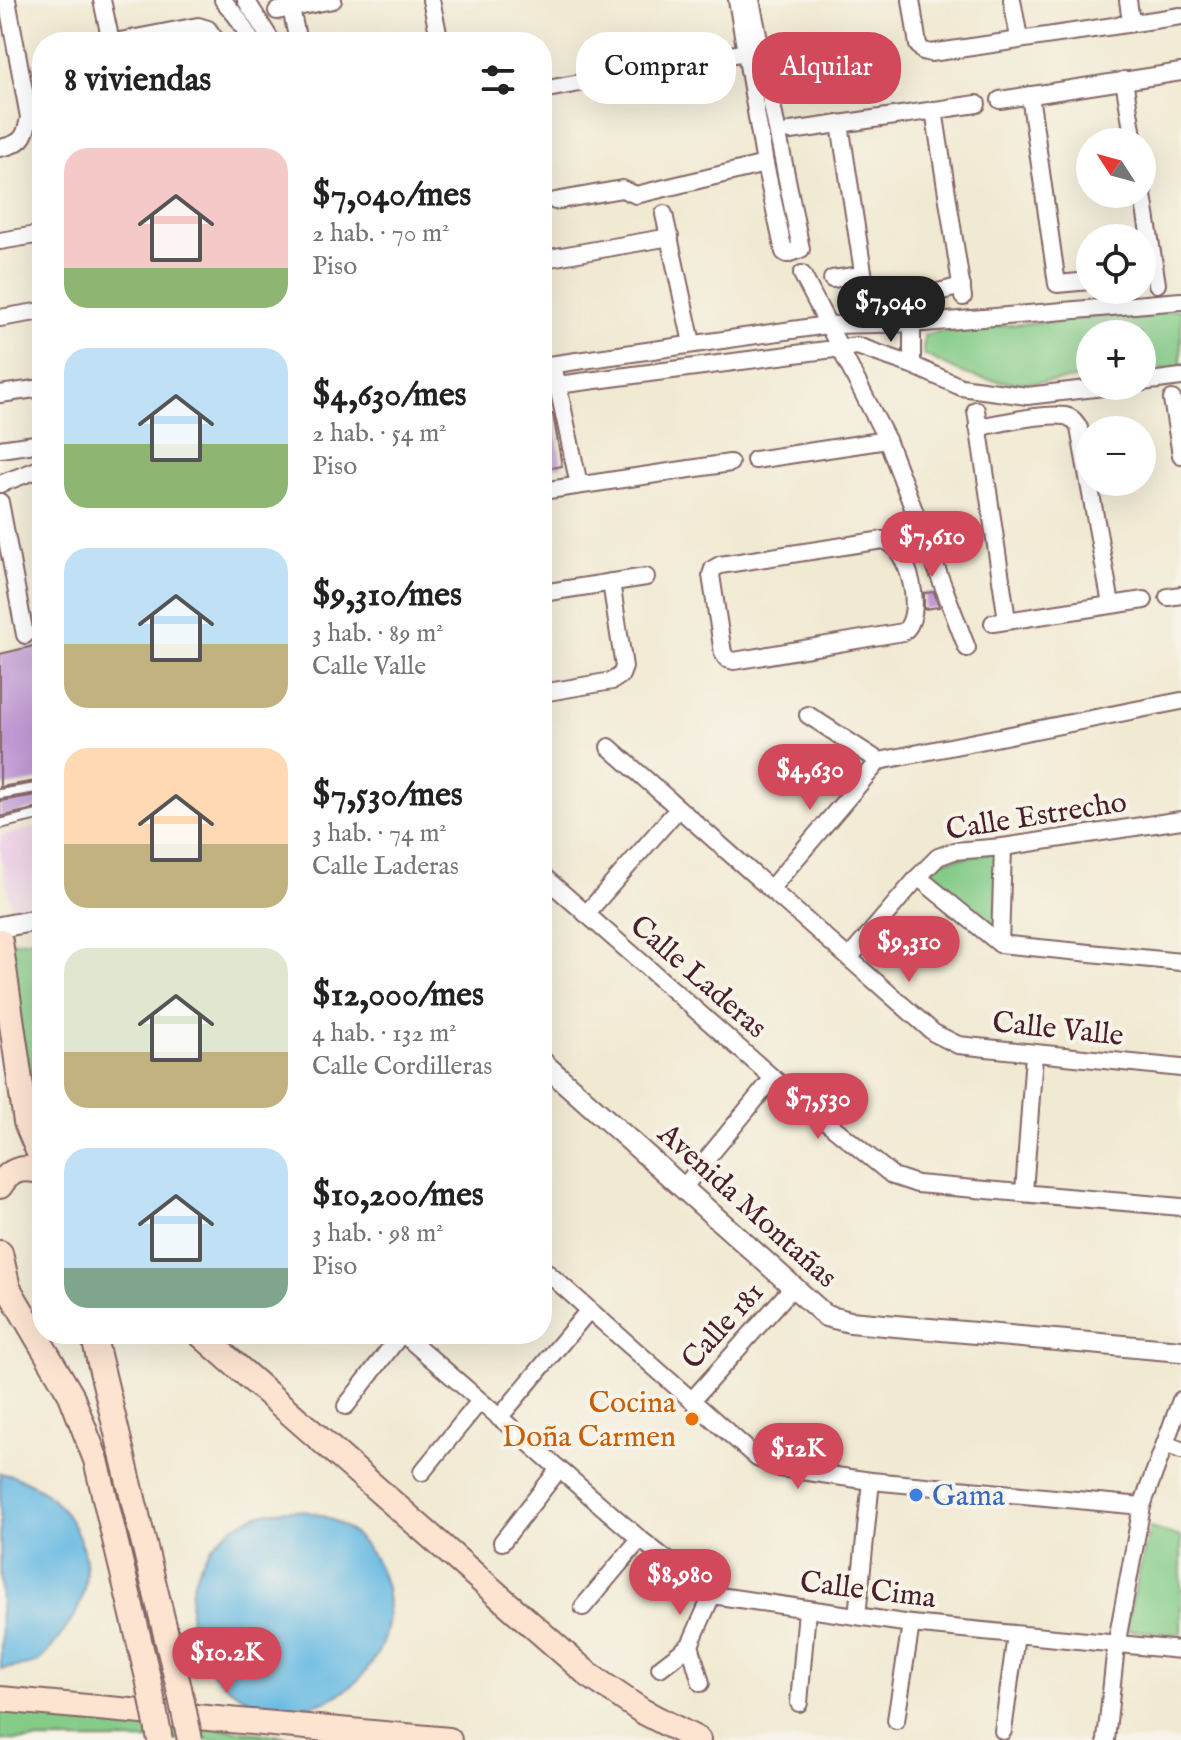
<!DOCTYPE html>
<html lang="es">
<meta charset="utf-8">
<style>
body{margin:0;font-family:"IM FELL English",serif;background:#f2f2f2;color:#222;height:100vh;display:flex;flex-direction:column;font-size:30px;white-space:nowrap}
*{box-sizing:border-box;margin:0}
p{font-size:26px;color:#767676}
.icon{flex:none;width:44px;height:44px;fill:none;stroke:currentColor;stroke-width:2;stroke-linecap:round;stroke-linejoin:round}
.map{position:relative;flex:1;overflow:hidden}
.side{position:absolute;left:32px;top:32px;width:520px;height:1312px;display:flex;flex-direction:column;background:#fff;border-radius:32px;box-shadow:0 8px 32px #0002}
.side>*{flex:none}
.hud{position:absolute;left:576px;top:32px;width:484px;height:72px;display:flex;gap:16px}
.needle{width:52px;rotate:306deg}
.controls{position:absolute;left:1076px;top:128px;display:grid;gap:16px}
.controls a{display:grid;place-items:center;width:80px;height:80px;border-radius:50%;background:#fff;box-shadow:0 8px 32px #0002;font-size:40px}
.price{position:absolute;translate:-50% -68px;padding:0 18px;border-radius:28px;background:#d1495b;color:#fff;font-size:26px;line-height:52px;filter:drop-shadow(0 2px 4px #0008)}
.price::after{content:'';position:absolute;left:50%;top:48px;width:24px;height:18px;margin-left:-12px;background:inherit;clip-path:polygon(0 0,100% 0,50% 100%)}
.price.active{background:#222;color:#fff}
ul{padding:0;list-style:none}
li{display:flex;align-items:center;gap:24px;height:200px;padding:0 32px}
li span{display:grid;place-items:center;flex:none;width:224px;height:160px;border-radius:24px;color:#555}
li>.icon{margin-inline-start:auto}
span .icon{width:96px;height:96px;fill:#fffc;stroke-width:1}
li b{font-size:34px}
h2{display:flex;justify-content:space-between;align-items:center;height:96px;padding:0 32px;font-size:34px}
.tag{padding:0 28px;border-radius:32px;background:#fff;box-shadow:0 8px 32px #0002;font-size:28px;line-height:72px}
.tag.active{background:#d1495b;color:#fff}
.map>svg:first-child{display:block}
</style>
<div class="map">
<svg width="1181" height="1740" viewBox="0 0 1181 1740">
<rect width="100%" height="100%" fill="#f7f3e8"/>
<filter id="ink" filterUnits="userSpaceOnUse"><feTurbulence type="fractalNoise" baseFrequency=".0125" numOctaves="2"/><feDisplacementMap in="SourceGraphic" scale="16" xChannelSelector="R" yChannelSelector="G"/><feConvolveMatrix kernelMatrix="1 2 1 2 8 2 1 2 1" color-interpolation-filters="sRGB"/></filter>
<filter id="wash" filterUnits="userSpaceOnUse"><feTurbulence type="fractalNoise" baseFrequency=".006" numOctaves="4" result="noise"/><feDisplacementMap in="SourceGraphic" scale="32" xChannelSelector="R" yChannelSelector="G"/><feGaussianBlur stdDeviation="1.8" result="paint"/><feColorMatrix in="noise" values="0 0 0 0 0 0 0 0 0 0 0 0 0 0 0 0 0 1.4 0 .05"/><feComposite in="paint" operator="in"/></filter>
<g filter="url(#wash)">
<rect width="100%" height="100%" fill="#f1ead3"/>
<path fill="#eed0e7" d="M42,826V904L12,911L0,852V836Z"/>
<g fill="#84cc88" stroke="#67765a" stroke-width="2">
<path d="M1181,309V367L1142,371V334H1090V377C1052,382 1007,387 969,375C953,370 938,361 923,354L924,335L934,332Z"/>
<path d="M1000,851L997,935L925,875L941,861Z"/>
<path d="M42,938V1142L31,1118L6,943Z"/>
<path d="M1150,1528L1181,1537V1634L1125,1630Z"/>
<path d="M0,1701L313,1740H0Z"/>
</g>
<g fill="#67bae3" stroke="#586c87" stroke-width="2">
<path d="M0,1473C63,1484 106,1553 76,1613C72,1621 66,1627 62,1634C56,1642 46,1656 37,1662C29,1667 12,1667 1,1669Z"/>
<circle cx="289" cy="1609" r="99"/>
</g>
<g id="blocks">
<g fill="#c29bd6">
<path d="M553,414L562,466L542,470V415Z"/>
<path d="M934,592L939,607L924,609V593Z"/>
<path d="M42,644V780L0,787V654Z"/>
<path d="M42,794V807L0,817V801Z"/>
</g>
</g>
</g>
<g filter="url(#ink)">
<use href="#blocks" fill-opacity="0" stroke="#846666" stroke-width="2"/>
<g fill="none" stroke-linecap="round" stroke-linejoin="round">
<defs>
<g id="service">
<path d="M0,794L42,787"/>
<path d="M0,824L42,814"/>
</g>
<g id="minor">
<path d="M102,0L111,42"/>
<path d="M223,0L237,17L252,42"/>
<path d="M246,0L272,42"/>
<path d="M431,0L440,42"/>
<path d="M737,0L765,164L784,252L787,254L801,249L751,0"/>
<path d="M911,0L918,45L923,51L931,53L1181,16"/>
<path d="M1012,0L1019,38"/>
<path d="M1128,0L1131,22"/>
<path d="M291,8L298,42"/>
<path d="M277,11L333,0"/>
<path d="M115,42L198,26L208,29L217,42"/>
<path d="M1124,80L1134,142"/>
<path d="M542,90L746,52"/>
<path d="M1030,95L1057,284L1090,281"/>
<path d="M1000,100L1181,72"/>
<path d="M934,110L963,297"/>
<path d="M840,124L866,291L910,299L962,286"/>
<path d="M791,131L977,104"/>
<path d="M0,148C21,144 26,138 29,117L7,0"/>
<path d="M1142,189L1157,284"/>
<path d="M555,201L622,189L636,195L765,164"/>
<path d="M664,214L692,343"/>
<path d="M0,241L42,234"/>
<path d="M550,258L670,237"/>
<path d="M802,274L887,440L967,648"/>
<path d="M832,279L862,275"/>
<path d="M0,318L42,311"/>
<path d="M912,365V315"/>
<path d="M542,366L827,325L924,323L1181,301"/>
<path d="M556,377L579,485"/>
<path d="M1142,382L1181,377"/>
<path d="M542,387L857,346L912,365L961,387L1027,396L1112,386"/>
<path d="M0,394L42,388"/>
<path d="M1172,399L1181,455"/>
<path d="M976,410L1007,620"/>
<path d="M978,427C1003,423 1040,413 1065,416C1072,417 1076,422 1079,428L1111,604"/>
<path d="M0,449L42,443"/>
<path d="M755,460L887,440"/>
<path d="M0,484L42,468"/>
<path d="M542,491L730,463"/>
<path d="M0,502L25,635"/>
<path d="M883,540C909,546 926,617 903,632L734,661L727,659L723,653L711,575L713,569L720,565Z"/>
<path d="M542,593L646,577"/>
<path d="M1168,597L1181,595"/>
<path d="M993,623L1144,600"/>
<path d="M542,693L612,681L621,675L624,667L611,582"/>
<path d="M808,715L879,761"/>
<path d="M609,747L934,1033L958,1045L1181,1068"/>
<path d="M542,875L773,1078L893,1176L917,1184L1181,1207"/>
<path d="M918,877L1000,944L1181,962"/>
<path d="M771,888L879,761L1181,701"/>
<path d="M586,914L678,809"/>
<path d="M1000,944L1003,847"/>
<path d="M849,958L918,877L938,857L954,851L1003,847L1181,820"/>
<path d="M683,1188L773,1078"/>
<path d="M1024,1192L1034,1055"/>
<path d="M542,1268L757,1458L780,1468L871,1481L1142,1506"/>
<path d="M403,1334L640,1539L712,1595L911,1624L1181,1650"/>
<path d="M693,1399L793,1287"/>
<path d="M346,1406L401,1334"/>
<path d="M499,1418L589,1310"/>
<path d="M1165,1444L1181,1450"/>
<path d="M422,1472L480,1401"/>
<path d="M502,1542L559,1469"/>
<path d="M583,1607L640,1539"/>
<path d="M857,1616L871,1481"/>
<path d="M690,1645L701,1683"/>
<path d="M660,1668L690,1645L712,1595"/>
<path d="M799,1703L807,1610"/>
<path d="M896,1720L911,1624"/>
<path d="M1003,1731L1016,1635"/>
<path d="M1106,1740L1116,1646L1142,1506L1181,1400"/>
</g>
<g id="tertiary">
<path d="M0,927L42,919"/>
<path d="M542,1062L826,1316L850,1322L1181,1351"/>
</g>
<g id="secondary">
<path d="M0,941L26,1122L42,1160"/>
<path d="M0,1186C10,1169 24,1166 42,1172"/>
<path d="M0,1253L8,1288L71,1395L96,1460L148,1678"/>
<path d="M93,1334L179,1688"/>
<path d="M200,1334L589,1675L642,1711L698,1740"/>
<path d="M0,1699L449,1740"/>
</g>
</defs>
<use href="#service" stroke="#846666" stroke-width="12"/>
<use href="#minor" stroke="#846666" stroke-width="20"/>
<use href="#tertiary" stroke="#846666" stroke-width="24"/>
<use href="#secondary" stroke="#846666" stroke-width="28"/>
<use href="#service" stroke="#fff" stroke-width="8"/>
<use href="#minor" stroke="#fff" stroke-width="16"/>
<use href="#tertiary" stroke="#fff" stroke-width="20"/>
<use href="#secondary" stroke="#fde4d1" stroke-width="24"/>
<defs>
<g id="secondary-bridge">
<path d="M148,1678L160,1740"/>
<path d="M179,1688L190,1740"/>
</g>
</defs>
<use href="#secondary-bridge" stroke="#846666" stroke-width="28" stroke-linecap="butt"/>
<use href="#secondary-bridge" stroke="#fde4d1" stroke-width="24"/>
</g>
</g>
<circle fill="#e8710a" stroke="#f7f3e8" stroke-width="3" cx="692" cy="1419" r="8"/>
<circle fill="#3f7fe0" stroke="#f7f3e8" stroke-width="3" cx="916" cy="1495" r="8"/>
<g text-anchor="middle" stroke-width="8" stroke-linejoin="round" paint-order="stroke">
<g font-size="30" fill="#4a1f2b" stroke="#f7f3e8">
<text transform="translate(1036 815) rotate(-9)" y="10">Calle Estrecho</text>
<text transform="translate(699 976) rotate(41)" y="10">Calle Laderas</text>
<text transform="translate(1058 1028) rotate(6)" y="10">Calle Valle</text>
<text transform="translate(748 1205) rotate(42)" y="10">Avenida Montañas</text>
<text transform="translate(722 1325) rotate(-48)" y="10">Calle 181</text>
<text transform="translate(868 1589) rotate(7)" y="10">Calle Cima</text>
</g>
<g font-size="30" fill="#c56008" stroke="#f7f3e8" text-anchor="end">
<text x="676" y="1412">Cocina<tspan x="676" dy="34">Doña Carmen</tspan></text>
</g>
<g font-size="30" fill="#366cbe" stroke="#f7f3e8" text-anchor="start">
<text x="932" y="1505">Gama</text>
</g>
</g>
</svg>
<div class="controls">
<a><svg class="needle" viewBox="-14 -14 28 28"><path d="M0-13l5 13h-10z" fill="#e53935"/><path d="M0 13l5-13h-10z" fill="#767676"/></svg></a>
<a><svg class="icon" aria-label="locate" viewBox="0 0 24 24"><circle cx="12" cy="12" r="6"/><path d="M12 2v4M12 18v4M2 12h4M18 12h4"/></svg></a>
<a>+</a>
<a>−</a>
</div>
<b class="price active" style="left:891px;top:344px">$7,040</b>
<b class="price" style="left:932px;top:579px">$7,610</b>
<b class="price" style="left:810px;top:812px">$4,630</b>
<b class="price" style="left:909px;top:984px">$9,310</b>
<b class="price" style="left:818px;top:1141px">$7,530</b>
<b class="price" style="left:798px;top:1491px">$12K</b>
<b class="price" style="left:680px;top:1617px">$8,980</b>
<b class="price" style="left:227px;top:1695px">$10.2K</b>
<div class="hud">
<a class="tag">Comprar</a>
<a class="tag active">Alquilar</a>
</div>
<section class="side">
<h2>8 viviendas<svg class="icon" aria-label="filters" viewBox="0 0 24 24"><path d="M4 7h16M4 17h16"/><circle cx="9" cy="7" r="2"/><circle cx="15" cy="17" r="2"/></svg></h2>
<ul>
<li><span style="background:linear-gradient(#f6c9c9 75%,#8fb573 0)"><svg class="icon" aria-label="home" viewBox="0 0 24 24"><path d="M3 11l9-7 9 7M6 9v11h12V9"/></svg></span><div><b>$7,040/mes</b><p>2 hab. · 70 m²</p><p>Piso</p></div></li>
<li><span style="background:linear-gradient(#bfe0f5 60%,#8fb573 0)"><svg class="icon" aria-label="home" viewBox="0 0 24 24"><path d="M3 11l9-7 9 7M6 9v11h12V9"/></svg></span><div><b>$4,630/mes</b><p>2 hab. · 54 m²</p><p>Piso</p></div></li>
<li><span style="background:linear-gradient(#bfe0f5 60%,#c2b280 0)"><svg class="icon" aria-label="home" viewBox="0 0 24 24"><path d="M3 11l9-7 9 7M6 9v11h12V9"/></svg></span><div><b>$9,310/mes</b><p>3 hab. · 89 m²</p><p>Calle Valle</p></div></li>
<li><span style="background:linear-gradient(#ffd9b3 60%,#c2b280 0)"><svg class="icon" aria-label="home" viewBox="0 0 24 24"><path d="M3 11l9-7 9 7M6 9v11h12V9"/></svg></span><div><b>$7,530/mes</b><p>3 hab. · 74 m²</p><p>Calle Laderas</p></div></li>
<li><span style="background:linear-gradient(#dfe7d0 65%,#c2b280 0)"><svg class="icon" aria-label="home" viewBox="0 0 24 24"><path d="M3 11l9-7 9 7M6 9v11h12V9"/></svg></span><div><b>$12,000/mes</b><p>4 hab. · 132 m²</p><p>Calle Cordilleras</p></div></li>
<li><span style="background:linear-gradient(#bfe0f5 75%,#7fa58c 0)"><svg class="icon" aria-label="home" viewBox="0 0 24 24"><path d="M3 11l9-7 9 7M6 9v11h12V9"/></svg></span><div><b>$10,200/mes</b><p>3 hab. · 98 m²</p><p>Piso</p></div></li>
</ul>
</section>
</div>
